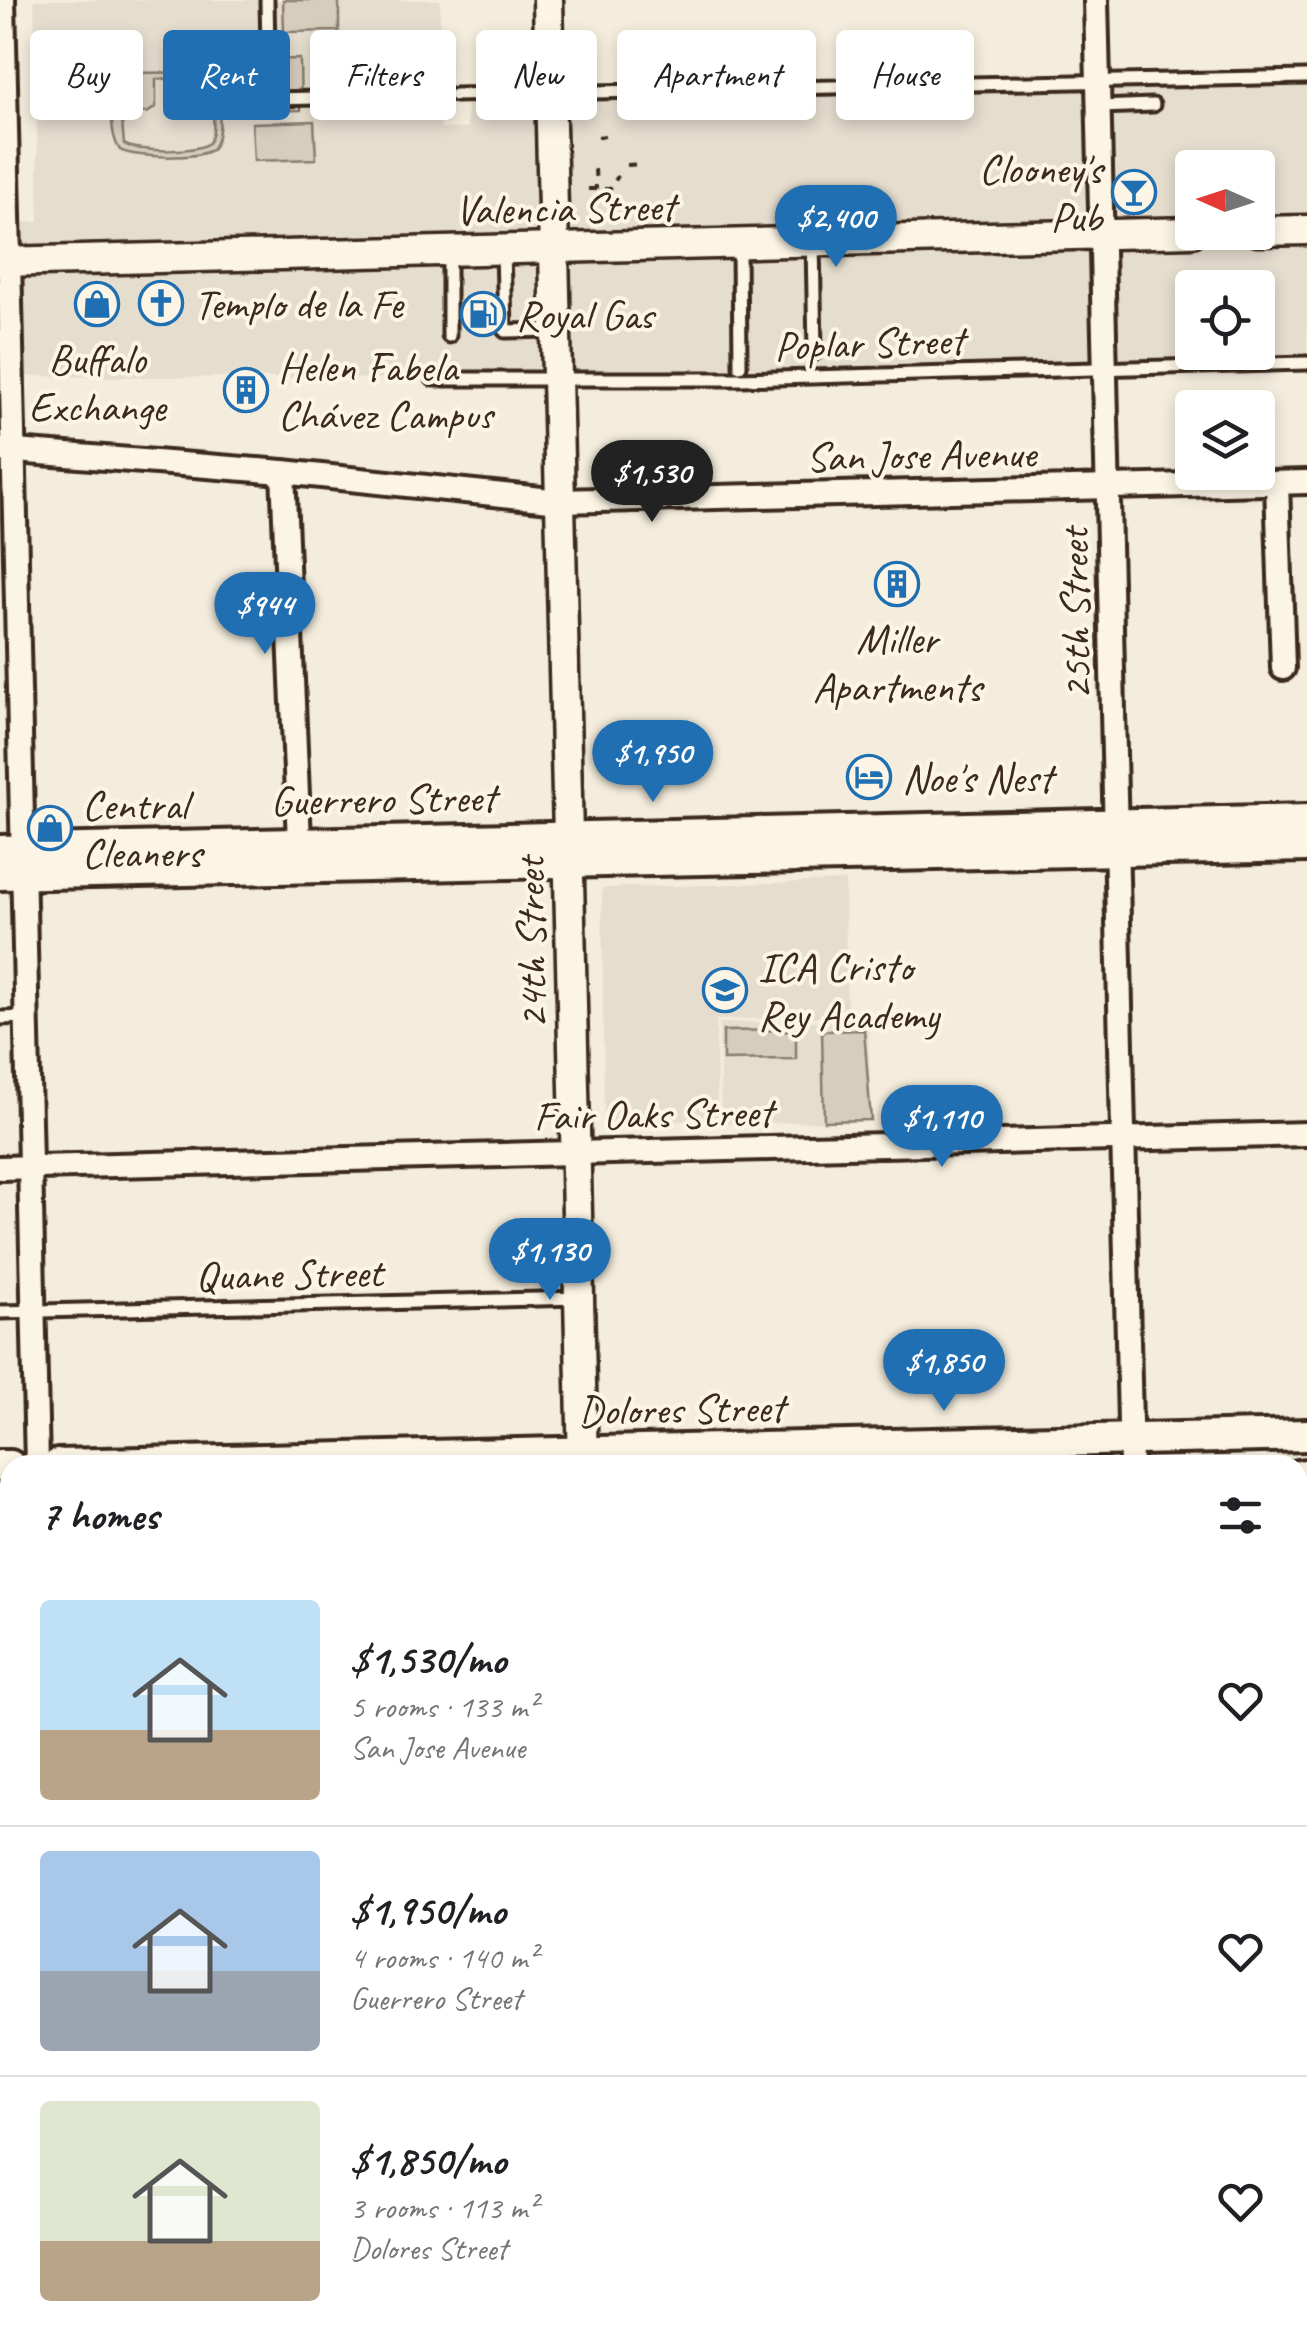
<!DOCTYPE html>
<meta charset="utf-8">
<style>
body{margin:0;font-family:Caveat,sans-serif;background:#f2f2f2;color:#202124;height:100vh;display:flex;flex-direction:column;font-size:38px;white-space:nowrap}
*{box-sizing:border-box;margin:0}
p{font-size:32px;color:#757577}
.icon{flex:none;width:55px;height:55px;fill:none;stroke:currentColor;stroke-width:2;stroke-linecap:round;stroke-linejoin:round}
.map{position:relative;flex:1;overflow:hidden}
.side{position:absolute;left:0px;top:1455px;width:1308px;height:892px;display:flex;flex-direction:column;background:#fff;border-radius:30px 30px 0 0;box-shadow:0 5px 15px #0003}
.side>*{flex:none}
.banner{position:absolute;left:30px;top:30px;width:1248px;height:90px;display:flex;gap:20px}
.needle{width:65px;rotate:273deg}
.fabs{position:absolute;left:1175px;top:150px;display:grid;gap:20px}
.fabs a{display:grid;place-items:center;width:100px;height:100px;border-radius:10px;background:#fff;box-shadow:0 5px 15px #0003;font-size:50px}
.price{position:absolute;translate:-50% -85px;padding:0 22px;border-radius:35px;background:#1f6fb2;color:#fff;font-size:32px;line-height:65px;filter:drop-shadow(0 2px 5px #0008)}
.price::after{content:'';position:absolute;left:50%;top:60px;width:30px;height:22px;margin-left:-15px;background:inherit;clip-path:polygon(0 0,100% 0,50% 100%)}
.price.selected{background:#222;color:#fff}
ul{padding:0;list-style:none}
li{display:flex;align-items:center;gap:30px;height:250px;padding:0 40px}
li+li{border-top:2px solid #e0e0e0}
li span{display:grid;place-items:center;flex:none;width:280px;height:200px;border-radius:10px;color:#555}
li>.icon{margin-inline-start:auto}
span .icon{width:120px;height:120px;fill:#fffc;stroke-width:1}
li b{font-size:42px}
h2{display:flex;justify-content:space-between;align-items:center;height:120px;padding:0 40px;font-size:42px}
.chip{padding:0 35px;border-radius:10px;background:#fff;box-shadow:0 5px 15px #0003;font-size:35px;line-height:90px}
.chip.selected{background:#1f6fb2;color:#fff}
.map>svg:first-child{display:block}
</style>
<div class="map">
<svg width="1307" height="2347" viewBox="0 0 1307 2347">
<rect width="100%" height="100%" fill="#f4eddd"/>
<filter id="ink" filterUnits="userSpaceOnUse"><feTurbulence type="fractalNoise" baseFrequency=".01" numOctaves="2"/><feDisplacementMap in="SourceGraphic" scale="20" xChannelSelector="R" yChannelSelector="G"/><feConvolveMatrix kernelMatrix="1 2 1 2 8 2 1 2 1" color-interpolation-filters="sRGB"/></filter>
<g filter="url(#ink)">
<g fill="#e5ddce" fill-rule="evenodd">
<path d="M34,0H440V33H450L451,87L439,93L441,129L467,128V92L1307,81V360L433,379L13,376L15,451L0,450V153L7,223L39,222ZM1192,168H1258V232H1192ZM1192,288H1258V352H1192Z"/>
<path d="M845,881L847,1016L716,1020L717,1121L604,1122L602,888Z"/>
<path d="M868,1020L871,1120L721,1124L719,1023Z"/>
<rect x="479" y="2338" width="259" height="9"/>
</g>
<g fill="#d6cdbd" stroke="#887c6e" stroke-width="2.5" fill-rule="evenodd">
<path d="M283,0H339V31L284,32Z"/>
<path d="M300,59L301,110L256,111L255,60Z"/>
<path d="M199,72C220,80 226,134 212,149C201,160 133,158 120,150C109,134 109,94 121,78L132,73ZM198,78L211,91C211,104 217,129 210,141C203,154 135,152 124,144L120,98L131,112L147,113L156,107V79Z"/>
<path d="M314,121L316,159L254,161L252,123Z"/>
<path d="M796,1030V1059L723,1060V1031Z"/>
<path d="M864,1030L871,1120L824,1121L822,1031Z"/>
</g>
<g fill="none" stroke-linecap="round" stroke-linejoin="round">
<defs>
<g id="service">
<path d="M267,0L269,99L318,98"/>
<path d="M455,95L1307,77"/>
<path d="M1099,107L1153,105"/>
<path d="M813,241L815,353"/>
<path d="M739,245L740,366"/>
<path d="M503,249L505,331L553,330"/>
<path d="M449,336V250"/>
<path d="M433,379H739L1307,363"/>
<path d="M0,1018L27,1017"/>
<path d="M0,1312L579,1298"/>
<path d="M0,1656H10"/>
<path d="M0,1949H10"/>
<path d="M0,2264H10"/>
</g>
<g id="minor">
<path d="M3,0L37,1465"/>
<path d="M1096,0L1131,1465"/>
<path d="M3,450L283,472L560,501L1307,482"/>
<path d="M283,472L299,841"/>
<path d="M1277,483L1283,668"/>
<path d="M0,1168L1307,1134"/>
<path d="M0,1801H10"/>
<path d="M1298,2076L1307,2075"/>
<path d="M0,2108H10"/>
<path d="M56,2338V2347"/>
<path d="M344,2338V2347"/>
<path d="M880,2338V2347"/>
<path d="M1152,2338V2347"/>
</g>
<g id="tertiary">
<path d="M548,0L583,1465"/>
<path d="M1258,231L1307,230"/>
<path d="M0,262L1192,232"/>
<path d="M603,2338V2347"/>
</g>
<g id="secondary">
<path d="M0,851L1307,820"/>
<path d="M0,874L1307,846"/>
<path d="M58,1465L1307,1435"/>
<path d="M0,1466H10"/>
<path d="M1298,1476L1307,1475"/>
<path d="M0,1507L10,1506"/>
</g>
</defs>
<use href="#service" stroke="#3b2a1e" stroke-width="19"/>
<use href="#minor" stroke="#3b2a1e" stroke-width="30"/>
<use href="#tertiary" stroke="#3b2a1e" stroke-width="35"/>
<use href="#secondary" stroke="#3b2a1e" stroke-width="38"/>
<g stroke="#3b2a1e" stroke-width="4" stroke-dasharray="8 8" stroke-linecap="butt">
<path d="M598,137L605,136"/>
<path d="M627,165L641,164"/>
<path d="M595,169L596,189"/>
<path d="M588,189H610L618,176"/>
</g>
<use href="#service" stroke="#fcf5e5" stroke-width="11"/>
<use href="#minor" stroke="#fcf5e5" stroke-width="22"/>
<use href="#tertiary" stroke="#fcf5e5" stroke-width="28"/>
<use href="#secondary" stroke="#fcf5e5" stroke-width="30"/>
<g stroke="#3b2a1e" stroke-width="2.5">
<path d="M1298,2071H1307"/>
<path d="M0,2113H10"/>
</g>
</g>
</g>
<defs>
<symbol id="bar-ring" viewBox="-11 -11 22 22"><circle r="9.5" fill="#fcf5e5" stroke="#1f6fb2" stroke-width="1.5"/><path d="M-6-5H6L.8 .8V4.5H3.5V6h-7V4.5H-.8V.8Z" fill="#1f6fb2"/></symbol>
<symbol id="church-ring" viewBox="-11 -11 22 22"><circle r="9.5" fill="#fcf5e5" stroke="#1f6fb2" stroke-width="1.5"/><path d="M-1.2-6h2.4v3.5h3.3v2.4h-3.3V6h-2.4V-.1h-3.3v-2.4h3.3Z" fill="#1f6fb2"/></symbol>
<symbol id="shop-ring" viewBox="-11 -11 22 22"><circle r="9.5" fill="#fcf5e5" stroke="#1f6fb2" stroke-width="1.5"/><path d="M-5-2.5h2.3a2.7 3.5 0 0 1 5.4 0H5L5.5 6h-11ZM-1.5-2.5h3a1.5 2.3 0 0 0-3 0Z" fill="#1f6fb2"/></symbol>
<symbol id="fuel-ring" viewBox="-11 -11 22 22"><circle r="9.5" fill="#fcf5e5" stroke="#1f6fb2" stroke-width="1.5"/><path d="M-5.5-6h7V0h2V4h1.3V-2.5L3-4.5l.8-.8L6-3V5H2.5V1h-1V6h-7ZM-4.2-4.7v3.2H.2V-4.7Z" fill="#1f6fb2"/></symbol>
<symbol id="building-ring" viewBox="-11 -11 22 22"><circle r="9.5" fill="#fcf5e5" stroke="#1f6fb2" stroke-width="1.5"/><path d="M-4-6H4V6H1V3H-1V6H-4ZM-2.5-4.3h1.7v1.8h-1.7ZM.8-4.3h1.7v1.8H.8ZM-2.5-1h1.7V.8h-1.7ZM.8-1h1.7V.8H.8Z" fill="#1f6fb2"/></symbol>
<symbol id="hotel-ring" viewBox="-11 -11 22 22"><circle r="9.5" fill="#fcf5e5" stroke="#1f6fb2" stroke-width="1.5"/><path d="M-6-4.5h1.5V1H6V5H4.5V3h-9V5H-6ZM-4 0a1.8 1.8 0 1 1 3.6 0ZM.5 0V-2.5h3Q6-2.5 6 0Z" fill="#1f6fb2"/></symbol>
<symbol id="school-ring" viewBox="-11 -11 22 22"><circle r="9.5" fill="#fcf5e5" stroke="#1f6fb2" stroke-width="1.5"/><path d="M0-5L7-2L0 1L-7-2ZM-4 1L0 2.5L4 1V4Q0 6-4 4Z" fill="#1f6fb2"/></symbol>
</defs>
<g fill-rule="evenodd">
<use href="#bar-ring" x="1109" y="167" width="50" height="50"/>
<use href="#church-ring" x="136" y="278" width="50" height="50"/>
<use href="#shop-ring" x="72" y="279" width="50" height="50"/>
<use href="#fuel-ring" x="458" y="289" width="50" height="50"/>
<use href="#building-ring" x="221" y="365" width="50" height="50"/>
<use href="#building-ring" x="872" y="559" width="50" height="50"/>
<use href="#hotel-ring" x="844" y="752" width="50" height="50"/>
<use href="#shop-ring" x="25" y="803" width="50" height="50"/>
<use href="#school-ring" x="700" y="965" width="50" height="50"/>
</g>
<g text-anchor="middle" stroke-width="8" stroke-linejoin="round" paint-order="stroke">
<g font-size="42" fill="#3b2a1e" stroke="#fcf5e5" text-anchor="start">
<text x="1102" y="183" text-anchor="end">Clooney's<tspan x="1102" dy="48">Pub</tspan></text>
<text x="194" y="318">Templo de la Fe</text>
<text x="516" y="329">Royal Gas</text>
<text x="97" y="373" text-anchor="middle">Buffalo<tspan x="97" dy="48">Exchange</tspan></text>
<text x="278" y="381">Helen Fabela<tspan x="278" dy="48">Chávez Campus</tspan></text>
<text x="897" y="653" text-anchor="middle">Miller<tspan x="897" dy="48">Apartments</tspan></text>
<text x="902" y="792">Noe's Nest</text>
<text x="82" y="819">Central<tspan x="82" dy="48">Cleaners</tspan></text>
<text x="758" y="981">ICA Cristo<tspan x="758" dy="48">Rey Academy</tspan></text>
</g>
<g font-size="42" fill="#3b2a1e" stroke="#fcf5e5">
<text transform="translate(565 207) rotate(-1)" y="15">Valencia Street</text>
<text transform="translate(869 342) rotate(-2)" y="15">Poplar Street</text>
<text transform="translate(921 454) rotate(-1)" y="15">San Jose Avenue</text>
<text transform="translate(1074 614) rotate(-91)" y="15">25th Street</text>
<text transform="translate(383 798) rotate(-1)" y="15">Guerrero Street</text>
<text transform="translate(530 943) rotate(-91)" y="15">24th Street</text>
<text transform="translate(653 1113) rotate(-1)" y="15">Fair Oaks Street</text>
<text transform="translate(289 1273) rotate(-1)" y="15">Quane Street</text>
<text transform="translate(681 1408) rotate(-1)" y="15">Dolores Street</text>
</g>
</g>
</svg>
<div class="fabs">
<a><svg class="needle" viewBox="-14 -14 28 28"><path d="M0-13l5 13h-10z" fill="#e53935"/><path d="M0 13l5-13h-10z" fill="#757577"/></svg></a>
<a><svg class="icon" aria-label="locate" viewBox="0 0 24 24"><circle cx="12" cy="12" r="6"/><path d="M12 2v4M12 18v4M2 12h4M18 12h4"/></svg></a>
<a><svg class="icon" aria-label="layers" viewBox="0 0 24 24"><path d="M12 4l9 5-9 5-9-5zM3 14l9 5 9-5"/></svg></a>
</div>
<b class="price" style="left:836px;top:270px">$2,400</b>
<b class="price selected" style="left:652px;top:525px">$1,530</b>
<b class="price" style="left:265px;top:657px">$944</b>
<b class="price" style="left:653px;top:805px">$1,950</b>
<b class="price" style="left:942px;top:1170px">$1,110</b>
<b class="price" style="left:550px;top:1303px">$1,130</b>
<b class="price" style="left:944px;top:1414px">$1,850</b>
<div class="banner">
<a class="chip">Buy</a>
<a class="chip selected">Rent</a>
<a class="chip">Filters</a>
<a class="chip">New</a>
<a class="chip">Apartment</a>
<a class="chip">House</a>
</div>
<section class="side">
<h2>7 homes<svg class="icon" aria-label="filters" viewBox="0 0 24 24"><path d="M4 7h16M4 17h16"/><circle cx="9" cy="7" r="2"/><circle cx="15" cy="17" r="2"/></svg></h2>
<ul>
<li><span style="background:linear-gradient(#bfe0f5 65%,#b9a48a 0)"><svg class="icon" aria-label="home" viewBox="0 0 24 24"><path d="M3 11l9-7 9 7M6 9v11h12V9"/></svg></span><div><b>$1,530/mo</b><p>5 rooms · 133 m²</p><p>San Jose Avenue</p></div><svg class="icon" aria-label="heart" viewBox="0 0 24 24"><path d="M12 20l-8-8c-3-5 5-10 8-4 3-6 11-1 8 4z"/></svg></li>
<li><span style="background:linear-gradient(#a9c7e8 60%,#9aa5b1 0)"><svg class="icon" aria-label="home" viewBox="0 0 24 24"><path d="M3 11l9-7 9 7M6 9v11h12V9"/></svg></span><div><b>$1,950/mo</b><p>4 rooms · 140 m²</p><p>Guerrero Street</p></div><svg class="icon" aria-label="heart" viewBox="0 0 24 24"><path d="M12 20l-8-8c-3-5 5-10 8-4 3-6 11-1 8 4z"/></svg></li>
<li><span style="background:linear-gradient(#dfe7d0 70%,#b9a48a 0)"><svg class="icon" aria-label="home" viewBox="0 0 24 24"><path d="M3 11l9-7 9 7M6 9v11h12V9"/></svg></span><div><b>$1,850/mo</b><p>3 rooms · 113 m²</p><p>Dolores Street</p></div><svg class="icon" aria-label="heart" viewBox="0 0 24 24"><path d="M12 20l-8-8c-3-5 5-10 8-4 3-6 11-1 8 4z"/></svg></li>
</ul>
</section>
</div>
